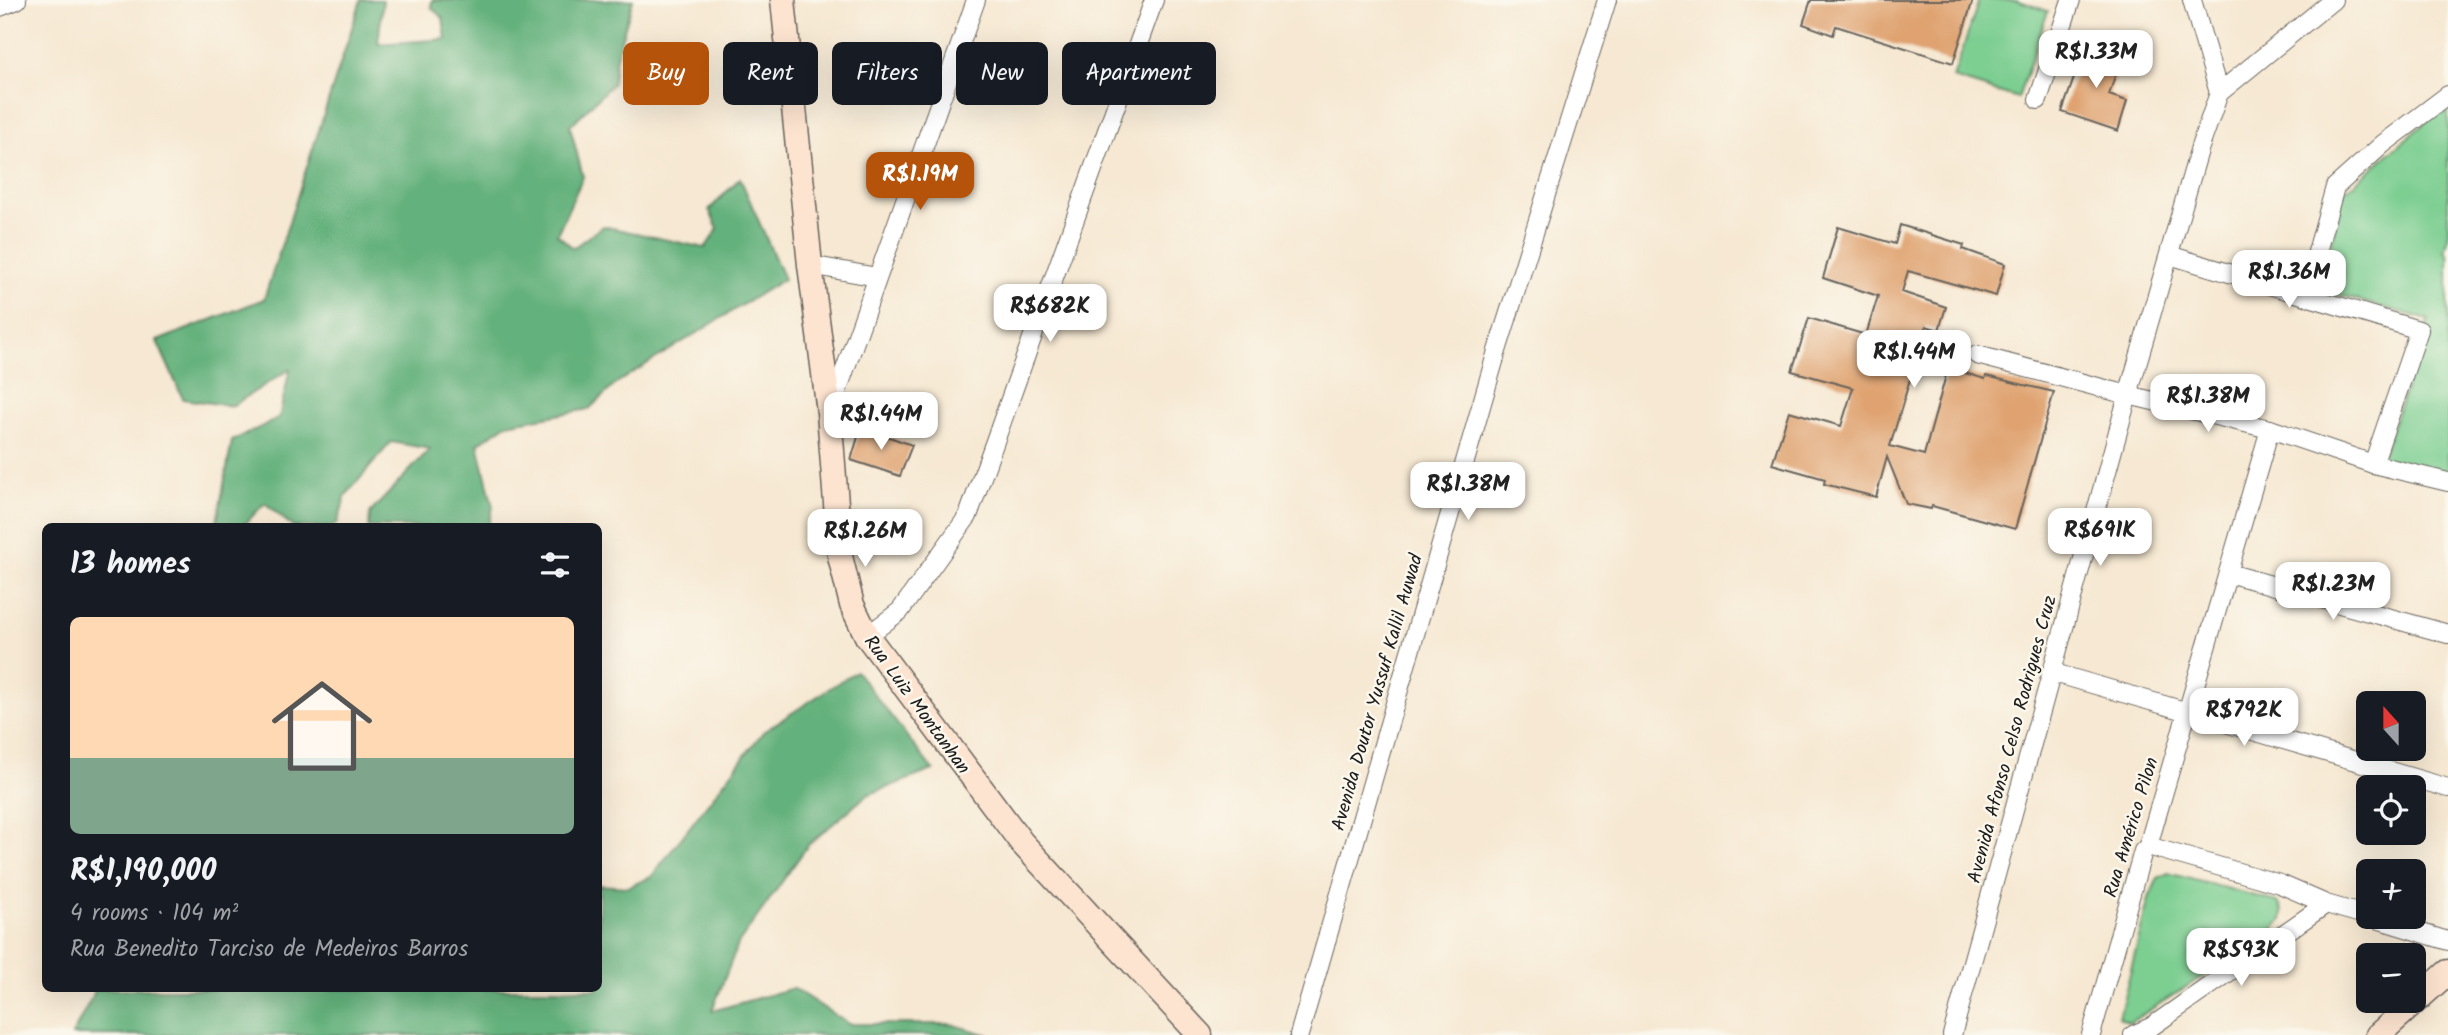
<!DOCTYPE html>
<meta charset="utf-8">
<style>
body{margin:0;font-family:Kalam,sans-serif;background:#20242c;color:#f1f3f6;height:100vh;display:flex;flex-direction:column;font-size:26px;white-space:nowrap}
*{box-sizing:border-box;margin:0}
p{font-size:23px;color:#9ea1a6}
.icon{flex:none;width:38px;height:38px;fill:none;stroke:currentColor;stroke-width:2;stroke-linecap:round;stroke-linejoin:round}
.map{position:relative;flex:1;overflow:hidden}
.panel{position:absolute;left:42px;top:523px;width:560px;height:469px;display:flex;flex-direction:column;background:#171b24;border-radius:10px;box-shadow:0 7px 28px #0002}
.panel>*{flex:none}
.hud{position:absolute;left:623px;top:42px;width:665px;height:63px;display:flex;gap:14px}
.needle{width:46px;rotate:339deg}
.buttons{position:absolute;left:2356px;top:691px;display:grid;gap:14px}
.buttons a{display:grid;place-items:center;width:70px;height:70px;border-radius:10px;background:#171b24;box-shadow:0 7px 28px #0002;font-size:35px}
.price{position:absolute;translate:-50% -60px;padding:0 16px;border-radius:14px;background:#fff;color:#222;font-size:23px;line-height:46px;filter:drop-shadow(0 2px 4px #0008)}
.price::after{content:'';position:absolute;left:50%;top:42px;width:21px;height:16px;margin-left:-10px;background:inherit;clip-path:polygon(0 0,100% 0,50% 100%)}
.price.on{background:#b45309;color:#fff}
ul{padding:0;list-style:none}
li{display:grid;align-content:center;gap:14px;height:371px;padding:0 28px}
li+li{border-top:2px solid #363941}
li span{display:grid;place-items:center;height:217px;border-radius:10px;color:#555}
li>.icon{margin-inline-start:auto}
span .icon{width:126px;height:126px;fill:#fffc;stroke-width:1}
li b{font-size:30px}
h2{display:flex;justify-content:space-between;align-items:center;height:84px;padding:0 28px;font-size:30px}
.chip{padding:0 24px;border-radius:10px;background:#171b24;box-shadow:0 7px 28px #0002;font-size:24px;line-height:63px}
.chip.on{background:#b45309;color:#fff}
.map>svg:first-child{display:block}
</style>
<div class="map">
<svg width="2448" height="1035" viewBox="0 0 2448 1035">
<rect width="100%" height="100%" fill="#fbf7ec"/>
<filter id="ink" filterUnits="userSpaceOnUse"><feTurbulence type="fractalNoise" baseFrequency=".0143" numOctaves="2"/><feDisplacementMap in="SourceGraphic" scale="14" xChannelSelector="R" yChannelSelector="G"/><feConvolveMatrix kernelMatrix="1 2 1 2 8 2 1 2 1" color-interpolation-filters="sRGB"/></filter>
<filter id="wash" filterUnits="userSpaceOnUse"><feTurbulence type="fractalNoise" baseFrequency=".00686" numOctaves="4" result="noise"/><feDisplacementMap in="SourceGraphic" scale="28" xChannelSelector="R" yChannelSelector="G"/><feGaussianBlur stdDeviation="1.57" result="paint"/><feColorMatrix in="noise" values="0 0 0 0 0 0 0 0 0 0 0 0 0 0 0 0 0 1.4 0 .05"/><feComposite in="paint" operator="in"/></filter>
<g filter="url(#wash)">
<rect width="100%" height="100%" fill="#f6e8d2"/>
<g fill="#7bce91" stroke="#4c7556" stroke-width="2">
<path d="M1979,0H2017L2048,11L2018,98L1953,78Z"/>
<path d="M2448,103V239L2445,251L2448,253V480L2380,463L2429,320L2321,290L2343,193Z"/>
<path d="M2168,873L2278,902L2283,912L2282,920L2265,937L2129,1023L2119,1017L2149,898L2158,878Z"/>
</g>
<g fill="#64b17b" stroke="#40664c" stroke-width="2">
<path d="M361,0H383L378,44L446,39L443,18L431,7L432,0H633L616,57L613,83L570,126L583,177L557,234L573,248L603,226L705,248L718,229L709,210L740,178L784,279L618,382L589,409L507,424L478,444L493,507L488,527H369L370,513L430,449L391,442L346,495L337,524L330,527H293L265,503L242,527H216L232,441L279,418L290,369L232,406L183,399L157,341L264,299Z"/>
<path d="M856,671L933,770L867,795L808,845L738,944L712,1011L793,988L849,1024H951L989,1035H72L96,989H598L599,885L628,887L651,877L763,732Z"/>
</g>
<g id="blocks">
<g fill="#dfa270">
<path d="M1811,0H1973L1953,63L1836,26L1833,35L1803,24Z"/>
<path d="M2086,44L2121,57L2109,95L2127,101L2118,131L2062,112Z"/>
<path d="M1900,225L1964,245L1963,249L2005,264L1996,296L1908,271L1902,292L1946,307L1939,330L1926,326L1890,446L1924,455L1948,368L1985,379L1986,376L2054,392L2015,529L1932,506L1931,509L1906,504L1887,457L1876,497L1824,484L1825,479L1772,464L1789,411L1841,426L1853,388L1792,371L1809,318L1866,335L1878,296L1823,278L1838,227L1895,244Z"/>
<path d="M861,427L912,445L900,476L851,460Z"/>
</g>
</g>
</g>
<g filter="url(#ink)">
<use href="#blocks" fill-opacity="0" stroke="#68635c" stroke-width="2"/>
<g fill="none" stroke-linecap="round" stroke-linejoin="round">
<defs>
<g id="street">
<path d="M2192,0L2219,93"/>
<path d="M0,7L17,0"/>
<path d="M2038,100L2071,0"/>
<path d="M2169,255L2419,330L2373,464"/>
<path d="M810,265L877,277"/>
<path d="M2305,295L2335,187L2383,144L2448,95"/>
<path d="M1977,355L2128,395L2270,429L2373,464L2448,482"/>
<path d="M831,409L976,0"/>
<path d="M2228,573L2448,634"/>
<path d="M867,636L900,611L968,516L1154,0"/>
<path d="M2051,672L2448,788"/>
<path d="M2148,846L2280,884L2326,904L2368,916"/>
<path d="M2370,917L2448,941"/>
<path d="M1299,1035L1497,351L1607,0"/>
<path d="M1952,1035L2128,395L2200,147L2219,93L2333,0"/>
<path d="M2091,1035L2143,851L2148,846L2270,429"/>
<path d="M2133,1035L2151,1027L2326,904"/>
</g>
<g id="secondary">
<path d="M783,0L810,265L829,412L840,556L852,605L867,636L1022,843L1200,1035"/>
<path d="M2378,1035L2448,972"/>
</g>
</defs>
<use href="#street" stroke="#68635c" stroke-width="20"/>
<use href="#secondary" stroke="#68635c" stroke-width="27"/>
<use href="#street" stroke="#fff" stroke-width="18"/>
<use href="#secondary" stroke="#fde4d0" stroke-width="24"/>
</g>
</g>
<g text-anchor="middle" stroke-width="5" stroke-linejoin="round" paint-order="stroke">
<g font-size="19" fill="#1c1c1c" stroke="#fbf7ec">
<text transform="translate(1376 692) rotate(-74)" y="7">Avenida Doutor Yussuf Kallil Auwad</text>
<text transform="translate(918 704) rotate(54)" y="7">Rua Luiz Montanhan</text>
<text transform="translate(2011 739) rotate(-75)" y="7">Avenida Afonso Celso Rodrigues Cruz</text>
<text transform="translate(2130 827) rotate(-73)" y="7">Rua Américo Pilon</text>
</g>
</g>
</svg>
<div class="buttons">
<a><svg class="needle" viewBox="-14 -14 28 28"><path d="M0-13l5 13h-10z" fill="#e53935"/><path d="M0 13l5-13h-10z" fill="#9ea1a6"/></svg></a>
<a><svg class="icon" aria-label="locate" viewBox="0 0 24 24"><circle cx="12" cy="12" r="6"/><path d="M12 2v4M12 18v4M2 12h4M18 12h4"/></svg></a>
<a>+</a>
<a>−</a>
</div>
<b class="price" style="left:2096px;top:90px">R$1.33M</b>
<b class="price on" style="left:920px;top:212px">R$1.19M</b>
<b class="price" style="left:2289px;top:310px">R$1.36M</b>
<b class="price" style="left:1050px;top:344px">R$682K</b>
<b class="price" style="left:1914px;top:390px">R$1.44M</b>
<b class="price" style="left:2208px;top:434px">R$1.38M</b>
<b class="price" style="left:881px;top:452px">R$1.44M</b>
<b class="price" style="left:1468px;top:522px">R$1.38M</b>
<b class="price" style="left:2100px;top:568px">R$691K</b>
<b class="price" style="left:865px;top:569px">R$1.26M</b>
<b class="price" style="left:2333px;top:622px">R$1.23M</b>
<b class="price" style="left:2244px;top:748px">R$792K</b>
<b class="price" style="left:2241px;top:988px">R$593K</b>
<div class="hud">
<a class="chip on">Buy</a>
<a class="chip">Rent</a>
<a class="chip">Filters</a>
<a class="chip">New</a>
<a class="chip">Apartment</a>
</div>
<section class="panel">
<h2>13 homes<svg class="icon" aria-label="filters" viewBox="0 0 24 24"><path d="M4 7h16M4 17h16"/><circle cx="9" cy="7" r="2"/><circle cx="15" cy="17" r="2"/></svg></h2>
<ul>
<li><span style="background:linear-gradient(#ffd9b3 65%,#7fa58c 0)"><svg class="icon" aria-label="home" viewBox="0 0 24 24"><path d="M3 11l9-7 9 7M6 9v11h12V9"/></svg></span><div><b>R$1,190,000</b><p>4 rooms · 104 m²</p><p>Rua Benedito Tarciso de Medeiros Barros</p></div></li>
</ul>
</section>
</div>
